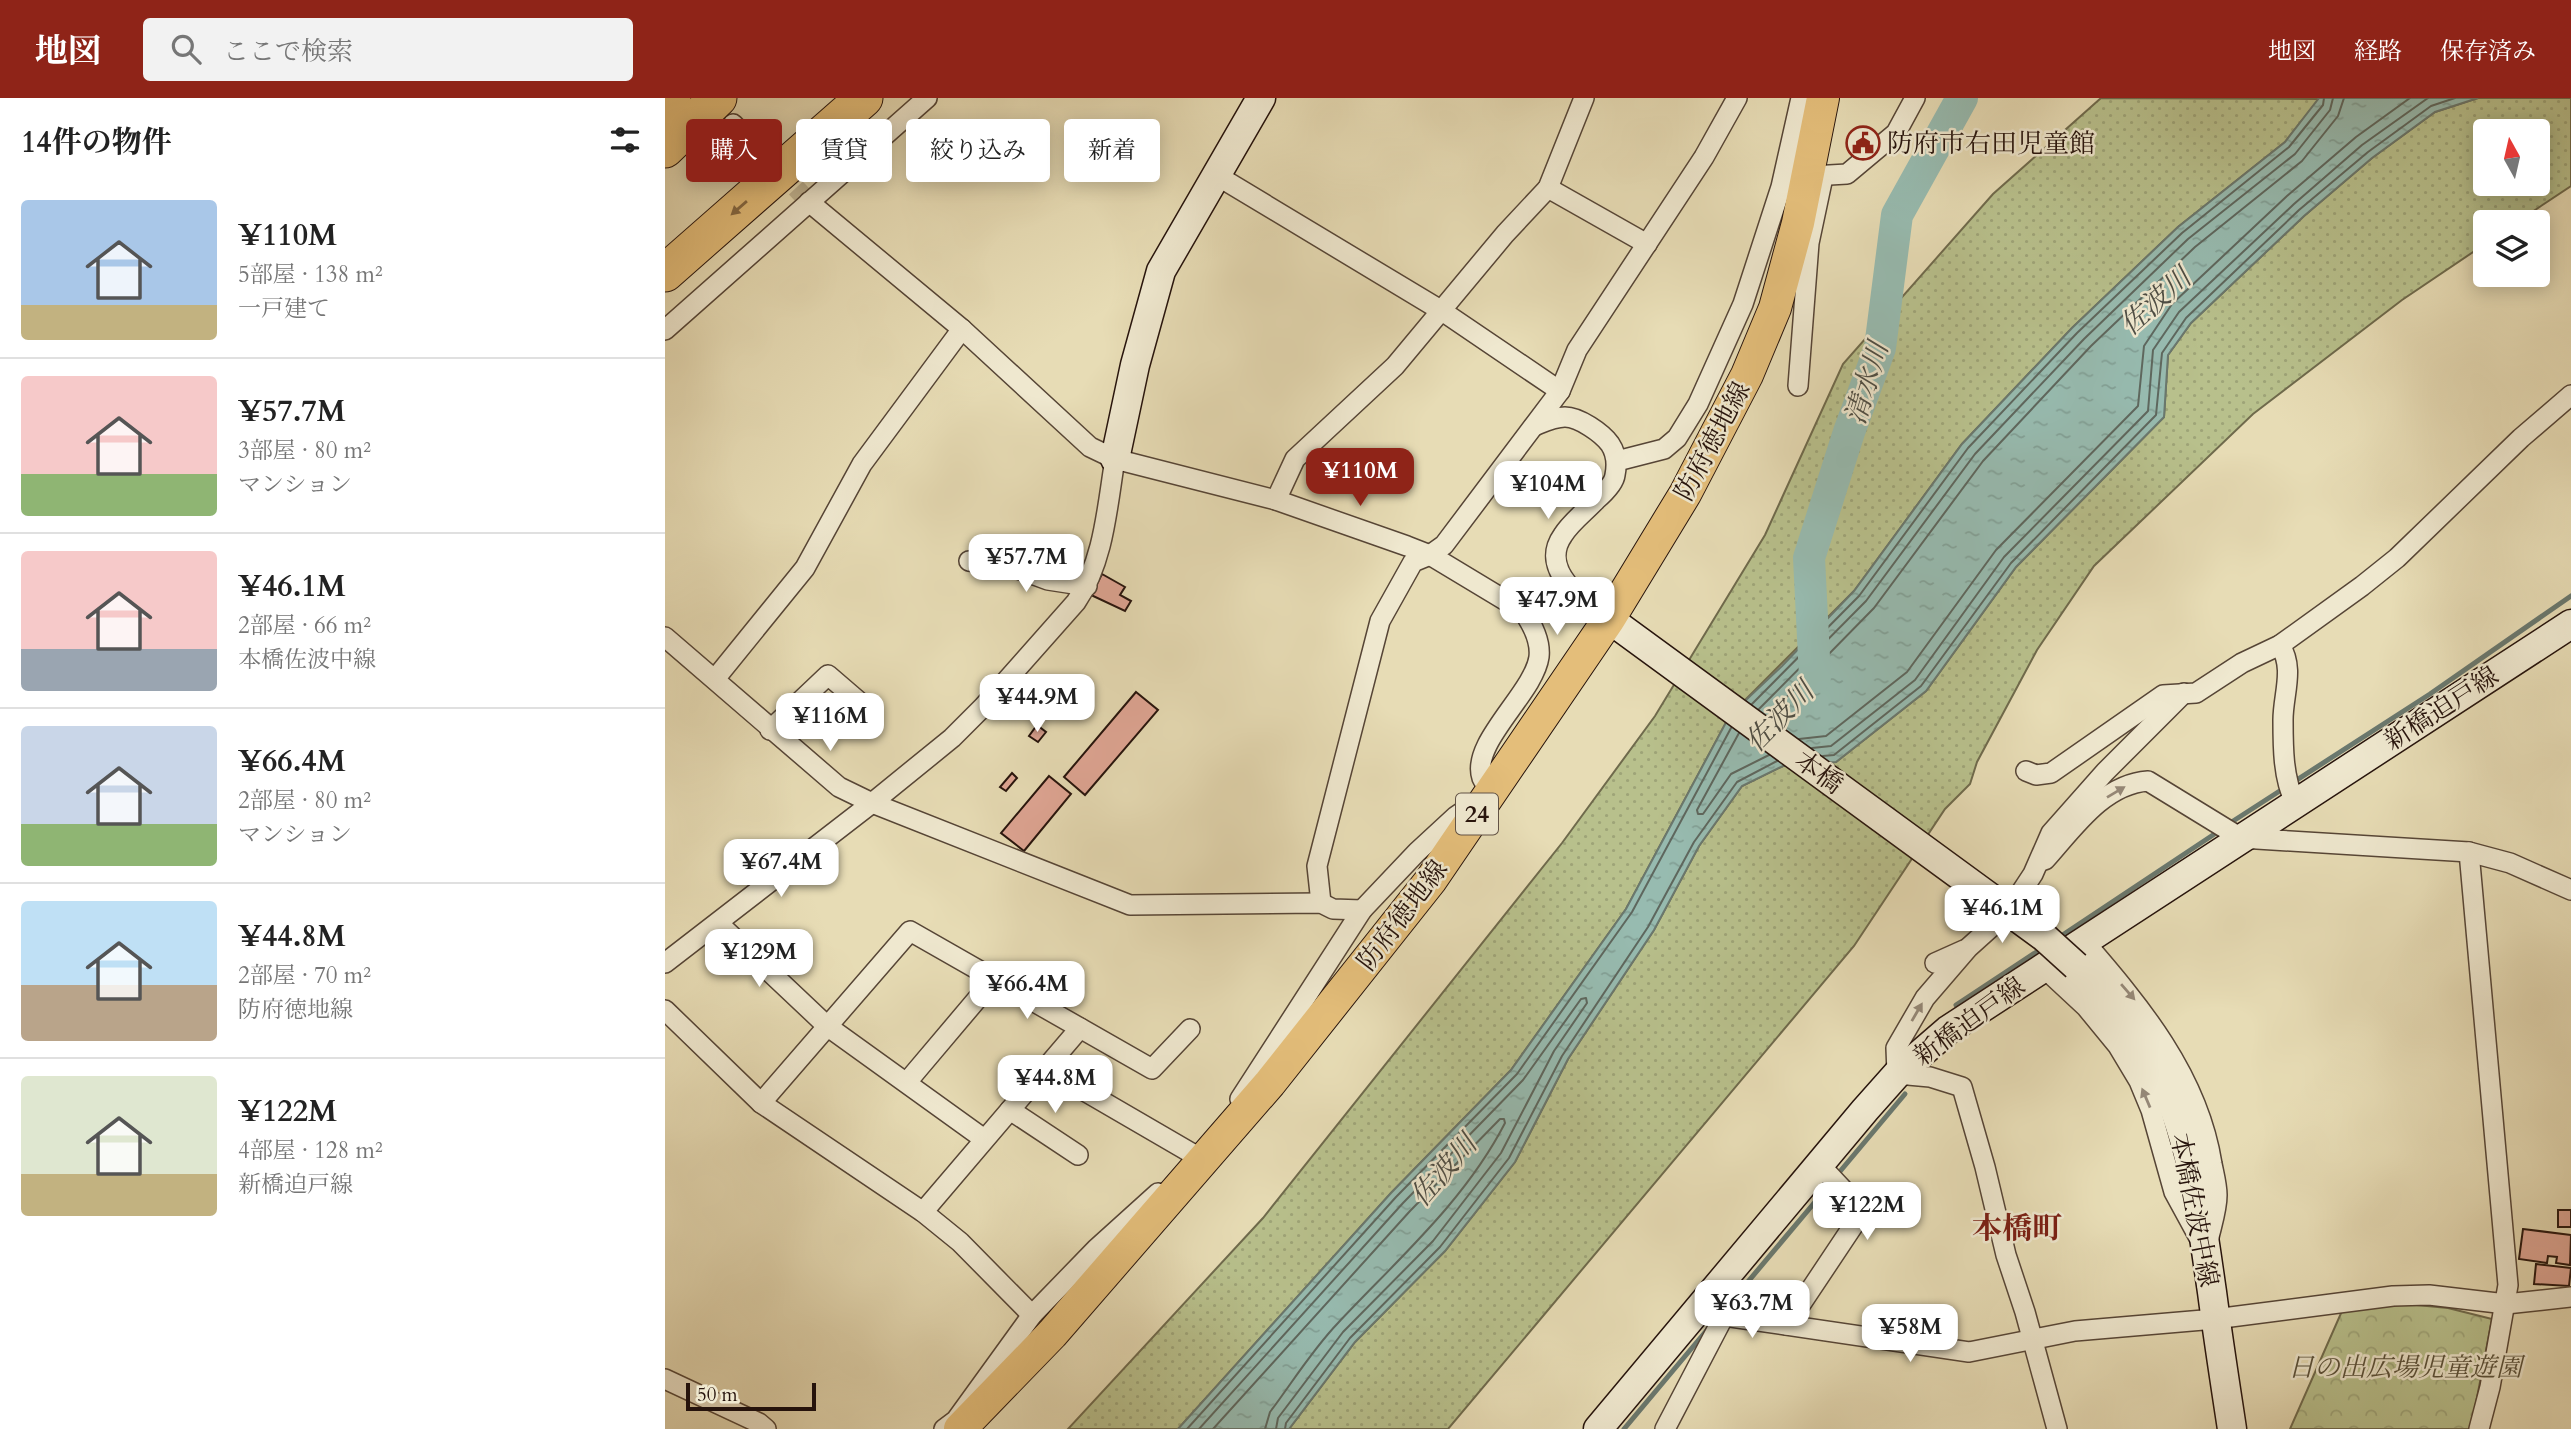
<!DOCTYPE html>
<html lang="ja">
<meta charset="utf-8">
<style>
body{margin:0;font-family:Cardo,"Noto Serif JP",serif;background:#f2f2f2;color:#222;height:100vh;display:flex;flex-direction:column;font-size:26px;white-space:nowrap}
*{box-sizing:border-box;margin:0}
p{font-size:23px;color:#767676}
.icon{flex:none;width:38px;height:38px;fill:none;stroke:currentColor;stroke-width:2;stroke-linecap:round;stroke-linejoin:round}
.map{position:relative;flex:1;overflow:hidden}
.side{display:flex;flex-direction:column;background:#fff;width:665px}
.side>*{flex:none}
.hud{position:absolute;left:21px;top:21px;width:665px;height:63px;display:flex;gap:14px}
.needle{width:46px;rotate:352deg}
.fabs{position:absolute;left:1808px;top:21px;display:grid;gap:14px}
.fabs a{display:grid;place-items:center;width:77px;height:77px;border-radius:7px;background:#fff;box-shadow:0 4px 18px #0003;font-size:35px}
.scale{position:absolute;left:21px;bottom:18px;width:130px;box-sizing:border-box;padding-left:7px;border:4px solid #26130c;border-top:0;font-size:19px;line-height:24px;white-space:nowrap;color:#26130c;-webkit-text-stroke:5px #efe8cf;paint-order:stroke}
.price{position:absolute;translate:-50% -60px;padding:0 16px;border-radius:14px;background:#fff;color:#222;font-size:23px;line-height:46px;filter:drop-shadow(0 2px 4px #0008)}
.price::after{content:'';position:absolute;left:50%;top:42px;width:21px;height:16px;margin-left:-10px;background:inherit;clip-path:polygon(0 0,100% 0,50% 100%)}
.price.on{background:#8f2418;color:#fff}
ul{padding:0;list-style:none}
li{display:flex;align-items:center;gap:21px;height:175px;padding:0 21px}
li+li{border-top:2px solid #e0e0e0}
li span{display:grid;place-items:center;flex:none;width:196px;height:140px;border-radius:7px;color:#555}
li>.icon{margin-inline-start:auto}
span .icon{width:84px;height:84px;fill:#fffc;stroke-width:1}
li b{font-size:30px}
h2{display:flex;justify-content:space-between;align-items:center;height:84px;padding:0 21px;font-size:30px}
.tag{padding:0 24px;border-radius:7px;background:#fff;box-shadow:0 4px 18px #0003;font-size:24px;line-height:63px}
.tag.on{background:#8f2418;color:#fff}
header{display:flex;align-items:center;gap:42px;box-sizing:border-box;height:98px;padding:0 35px;background:#8f2418;color:#fff}
header strong{font-size:33px}
nav{display:flex;gap:38px;margin-inline-start:auto;font-size:24px}
.search{width:490px;height:63px;background:#f2f2f2;display:flex;align-items:center;gap:18px;box-sizing:border-box;padding:0 24px;border-radius:7px;color:#767676;font-size:26px}
main{display:flex;flex:1;min-height:0}
.map>svg:first-child{display:block}
</style>
<header>
<strong>地図</strong>
<div class="search"><svg class="icon" aria-label="search" viewBox="0 0 24 24"><circle cx="10" cy="10" r="6"/><path d="M15 15l6 6"/></svg>ここで検索</div>
<nav><a>地図</a><a>経路</a><a>保存済み</a></nav>
</header>
<main>
<section class="side">
<h2>14件の物件<svg class="icon" aria-label="filters" viewBox="0 0 24 24"><path d="M4 7h16M4 17h16"/><circle cx="9" cy="7" r="2"/><circle cx="15" cy="17" r="2"/></svg></h2>
<ul>
<li><span style="background:linear-gradient(#a9c7e8 75%,#c2b280 0)"><svg class="icon" aria-label="home" viewBox="0 0 24 24"><path d="M3 11l9-7 9 7M6 9v11h12V9"/></svg></span><div><b>¥110M</b><p>5部屋 · 138 m²</p><p>一戸建て</p></div></li>
<li><span style="background:linear-gradient(#f6c9c9 70%,#8fb573 0)"><svg class="icon" aria-label="home" viewBox="0 0 24 24"><path d="M3 11l9-7 9 7M6 9v11h12V9"/></svg></span><div><b>¥57.7M</b><p>3部屋 · 80 m²</p><p>マンション</p></div></li>
<li><span style="background:linear-gradient(#f6c9c9 70%,#9aa5b1 0)"><svg class="icon" aria-label="home" viewBox="0 0 24 24"><path d="M3 11l9-7 9 7M6 9v11h12V9"/></svg></span><div><b>¥46.1M</b><p>2部屋 · 66 m²</p><p>本橋佐波中線</p></div></li>
<li><span style="background:linear-gradient(#c9d6e8 70%,#8fb573 0)"><svg class="icon" aria-label="home" viewBox="0 0 24 24"><path d="M3 11l9-7 9 7M6 9v11h12V9"/></svg></span><div><b>¥66.4M</b><p>2部屋 · 80 m²</p><p>マンション</p></div></li>
<li><span style="background:linear-gradient(#bfe0f5 60%,#b9a48a 0)"><svg class="icon" aria-label="home" viewBox="0 0 24 24"><path d="M3 11l9-7 9 7M6 9v11h12V9"/></svg></span><div><b>¥44.8M</b><p>2部屋 · 70 m²</p><p>防府徳地線</p></div></li>
<li><span style="background:linear-gradient(#dfe7d0 70%,#c2b280 0)"><svg class="icon" aria-label="home" viewBox="0 0 24 24"><path d="M3 11l9-7 9 7M6 9v11h12V9"/></svg></span><div><b>¥122M</b><p>4部屋 · 128 m²</p><p>新橋迫戸線</p></div></li>
</ul>
</section>
<div class="map">
<svg width="1906" height="1331" viewBox="0 0 1906 1331">
<defs>
<pattern id="grass-dots" width="8" height="8" patternUnits="userSpaceOnUse" patternTransform="scale(1.75)"><rect width="8" height="8" fill="#b8c08c"/><path d="M2 2h.1M6 6h.1" fill="none" stroke="#9ea478" stroke-width="1.8" stroke-linecap="round"/></pattern>
<pattern id="park-crowns" width="20" height="18" patternUnits="userSpaceOnUse" patternTransform="scale(1.75)"><rect width="20" height="18" fill="#b8c08c"/><path d="M2 6a3 3 0 1 1 6 0M12 15a3 3 0 1 1 6 0" fill="none" stroke="#9ea478"/></pattern>
<pattern id="water-ripples" width="26" height="14" patternUnits="userSpaceOnUse" patternTransform="scale(1.75)"><rect width="26" height="14" fill="#97bbb0"/><path d="M2 4q2-2 4 0t4 0M15 11q2-2 4 0t4 0" fill="none" stroke="#82a096"/></pattern>
</defs>
<rect width="100%" height="100%" fill="#e7dcb5"/>
<filter id="stains"><feTurbulence type="fractalNoise" baseFrequency=".00286" numOctaves="4"/><feColorMatrix values="0 0 0 0 .2 0 0 0 0 .09 0 0 0 0 .02 0 0 0 .5 -.17"/></filter>
<radialGradient id="worn" r=".72"><stop offset=".6" stop-color="#630" stop-opacity="0"/><stop offset="1" stop-color="#630" stop-opacity=".3"/></radialGradient>
<g fill="url(#grass-dots)" stroke="#6f6a4c" stroke-width="2" fill-rule="evenodd">
<path d="M1436,0L1654,1L1620,44L1513,129L1407,230L1297,346L1189,493L1065,617L961,811L846,972L726,1095L513,1331H403L598,1120L897,745L990,618L1100,437L1178,266L1328,96Z"/>
<path d="M1813,0H1906V88L1852,124H1820V146L1737,202L1588,316L1429,468L1372,552L1312,664L1305,686L1280,711L1189,848L783,1331H624L690,1244L780,1153L850,1064L903,961L989,832L1034,748L1077,688L1118,668L1171,664L1261,593L1351,469L1499,319L1503,257L1526,225L1639,118L1707,60L1770,14ZM1820,33H1872V86H1820Z"/>
</g>
<path fill="url(#park-crowns)" stroke="#6f6a4c" stroke-width="2" d="M1741,1206L1783,1210L1827,1221L1806,1331H1625L1677,1213Z"/>
<path fill="url(#water-ripples)" stroke="#6a786e" stroke-width="2" d="M1654,0H1813L1770,14L1707,60L1639,118L1526,225L1503,257L1499,319L1351,469L1261,593L1171,664L1118,668L1077,688L1034,748L989,832L903,961L850,1064L780,1153L690,1244L624,1331H513L726,1095L846,972L961,811L1065,617L1117,568L1189,493L1297,346L1407,230L1513,129L1620,44Z"/>
<g fill="none" stroke-linecap="round" stroke-linejoin="round">
<g stroke="#5e675e" stroke-width="2">
<path d="M1087,606L1194,498L1303,350L1412,235L1517,135L1624,49L1658,7L1659,0"/>
<path d="M1094,611L1201,503L1310,356L1419,241L1523,141L1630,56L1665,12L1668,0"/>
<path d="M1103,618L1209,510L1318,363L1426,248L1530,149L1637,63L1673,18L1679,0"/>
<path d="M1074,635L1032,712L1033,716H1038L1066,676L1104,657"/>
<path d="M1134,641L1161,638L1242,574L1331,452L1473,308L1479,248L1507,206L1622,98L1691,39L1745,0"/>
<path d="M1147,650L1166,648L1250,582L1339,459L1483,313L1488,252L1514,214L1629,106L1697,47L1763,0"/>
<path d="M1158,658L1169,657L1256,588L1346,465L1491,317L1497,255L1521,220L1634,112L1703,54L1766,8L1790,0"/>
<path d="M522,1331L731,1099L852,976L967,814L1066,630"/>
<path d="M534,1331L738,1105L858,982L916,901L921,900L922,905L889,953L836,1055L768,1143L678,1234L613,1320L611,1331"/>
<path d="M548,1331L745,1113L835,1021H839L840,1025C800,1103 732,1162 673,1225C647,1252 627,1285 605,1314L600,1331"/>
<path d="M620,1331L621,1325L685,1240L775,1149L844,1060L897,958L983,829L1029,744L1072,684L1112,663"/>
</g>
<g stroke="#6a786e" stroke-width="5">
<path d="M1562,727L1765,596L1906,498"/>
<path d="M1393,840L1554,733"/>
<path d="M1291,907L1379,849"/>
<path d="M1172,1077L1240,996"/>
<path d="M1060,1211L1166,1085"/>
<path d="M959,1331L1042,1232"/>
</g>
<path stroke="#97bbb0" stroke-width="32" d="M1150,579L1144,460L1184,334L1215,250L1232,117L1297,0"/>
</g>
<g fill="#e0a695" stroke="#26130c" stroke-width="2">
<path d="M437,476L460,489L455,497L466,503L460,513L426,497Z"/>
<path d="M471,594L493,612L420,697L399,679Z"/>
<path d="M372,627L381,634L373,644L364,638Z"/>
<path d="M347,675L352,680L341,693L335,689Z"/>
<path d="M384,678L406,696L359,753L336,735Z"/>
<rect x="1893" y="1112" width="13" height="17"/>
<path d="M1858,1131L1906,1137L1905,1167L1891,1165L1892,1159L1883,1158L1882,1165L1854,1161Z"/>
<path d="M1871,1166L1906,1170L1904,1188L1869,1186Z"/>
</g>
<g fill="none" stroke-linecap="round" stroke-linejoin="round">
<path stroke="#c0b493" stroke-width="19" stroke-dasharray="19 10" stroke-linecap="butt" d="M111,69L144,104"/>
<defs>
<g id="street">
<path d="M68,26L104,63"/>
<path d="M551,77L777,213L895,293"/>
<path d="M1147,78L1182,76L1231,35L1250,0"/>
<path d="M883,90L982,146"/>
<path d="M144,104L297,231L425,349L450,361L611,402L742,448L765,457L858,513C867,526 876,542 874,559C869,595 805,645 817,680C819,685 825,690 828,693L791,718L752,754L697,812L575,1001"/>
<path d="M0,232L262,0"/>
<path d="M1133,288L1144,145L1158,79"/>
<path d="M869,328C879,324 889,319 900,319C914,319 937,335 945,346C951,355 952,367 950,377C949,386 938,396 931,402C921,413 906,424 898,437C873,472 919,504 944,521"/>
<path d="M952,363L999,351L1012,340L1033,306L1078,206L1116,89L1136,0"/>
<path d="M611,402L630,361L730,268L840,136L883,90L919,0"/>
<path d="M304,463L345,468L383,482L422,488"/>
<path d="M0,539L174,689L207,705L465,807L656,805L668,811L697,812"/>
<path d="M1615,547C1630,571 1618,596 1618,622C1618,649 1618,680 1630,704"/>
<path d="M50,581L140,470L197,366L297,231"/>
<path d="M105,632L163,577L206,614"/>
<path d="M1361,673L1371,677L1386,675L1498,597L1531,595L1577,565L1615,547L1697,488L1732,460L1856,340L1906,297"/>
<path d="M1804,754L1843,1187L1825,1289L1814,1331"/>
<path d="M1380,762C1408,731 1438,686 1483,683L1576,740L1804,754L1845,765L1906,792"/>
<path d="M656,805L652,768L715,523L748,464L765,457L779,447L895,293L912,252L1039,59L1072,0"/>
<path d="M53,825L162,928L319,1041"/>
<path d="M1418,842C1475,908 1533,977 1547,1066C1549,1076 1552,1087 1552,1097C1552,1111 1547,1126 1544,1139"/>
<path d="M0,865L207,705L287,640L318,609L411,504C439,463 442,410 450,361"/>
<path d="M1270,865L1299,852"/>
<path d="M1378,869L1421,909L1453,948L1474,983L1486,1012L1509,1094L1533,1138"/>
<path d="M0,912L96,1005L258,1114L295,1144L367,1217"/>
<path d="M380,970L540,1063"/>
<path d="M242,984L329,881"/>
<path d="M96,1005L245,833L487,971L525,931"/>
<path d="M345,1012L413,1057"/>
<path d="M258,1114L415,930"/>
<path d="M1041,1202L1059,1218L1304,1254L1410,1233L1550,1221L1728,1198L1764,1197L1841,1206L1906,1199"/>
<path d="M1122,1227L1198,1113L1155,1067"/>
<path d="M0,1281L94,1325L101,1331"/>
<path d="M279,1331L291,1322L367,1217L431,1151L493,1095"/>
<path d="M1000,1331L1059,1218"/>
<path d="M1392,1331L1360,1214L1341,1157L1320,1069L1297,989L1265,979L1232,976L1231,950L1260,900L1303,850L1343,814L1368,776L1386,735L1440,674L1519,595"/>
</g>
<g id="secondary">
<path d="M450,361L470,267L496,173L596,0"/>
<path d="M944,521L1379,839"/>
<path d="M1411,868C1441,898 1469,931 1490,968C1527,1036 1536,1119 1547,1194C1553,1240 1560,1285 1567,1331"/>
<path d="M933,1331L1200,1012L1232,976L1283,932L1906,526"/>
</g>
<path id="primary" d="M295,1331L387,1236L605,985L766,782L944,521L1020,396L1082,277L1110,210L1133,125L1158,0"/>
<g id="highway">
<path d="M0,7L7,0"/>
<path d="M0,51L53,0"/>
<path d="M0,175L199,0"/>
</g>
</defs>
<use href="#street" stroke="#564536" stroke-width="22"/>
<use href="#secondary" stroke="#26130c" stroke-width="31"/>
<use href="#primary" stroke="#26130c" stroke-width="34"/>
<use href="#highway" stroke="#26130c" stroke-width="39"/>
<use href="#street" stroke="#efe8cf" stroke-width="19"/>
<use href="#secondary" stroke="#efe8cf" stroke-width="28"/>
<use href="#primary" stroke="#e4be7a" stroke-width="32"/>
<use href="#highway" stroke="#e4be7a" stroke-width="37"/>
<defs>
<path id="secondary-bridge" d="M1379,839L1411,868"/>
</defs>
<use href="#secondary-bridge" stroke="#26130c" stroke-width="31" stroke-linecap="butt"/>
<use href="#secondary-bridge" stroke="#efe8cf" stroke-width="28"/>
</g>
<defs><path id="oneway-solid" d="M-6-.8H1V-3.2L6.5 0L1 3.2V.8H-6Z" transform="scale(1.75)"/></defs>
<use fill="#856843" href="#oneway-solid" transform="translate(74 110) rotate(139)"/>
<g fill="#958877">
<use href="#oneway-solid" transform="translate(1451 694) rotate(-31)"/>
<use href="#oneway-solid" transform="translate(1463 894) rotate(49)"/>
<use href="#oneway-solid" transform="translate(1252 914) rotate(-60)"/>
<use href="#oneway-solid" transform="translate(1481 1000) rotate(-113)"/>
</g>
<defs>
<symbol id="civic-ring" viewBox="-11 -11 22 22"><circle r="9.5" fill="#efe8cf" stroke="#8f2418" stroke-width="1.5"/><path d="M-.6-6.5H3V-4.5H.6V-3L4-1V1h2V6H-6V1h2V-1L-.6-3ZM-1.2 2.5V6h2.4V2.5Z" fill="#8f2418"/></symbol>
</defs>
<g fill-rule="evenodd">
<use href="#civic-ring" x="1179" y="26" width="38" height="38"/>
</g>
<g text-anchor="middle" stroke-width="5" stroke-linejoin="round" paint-order="stroke">
<rect fill="#efe8cf" stroke="#625346" stroke-width="2" x="791" y="695.5" width="42" height="41" rx="5"/>
<g font-size="24" font-weight="bold" fill="#26130c">
<text x="812" y="724">24</text>
</g>
<g font-size="26" fill="#26130c" stroke="#efe8cf" text-anchor="start">
<text x="1222" y="54">防府市右田児童館</text>
</g>
<g font-size="26" fill="#26130c" stroke="#efe8cf">
<text transform="translate(1047 343) rotate(-62)" y="9">防府徳地線</text>
<text transform="translate(1776 610) rotate(-33)" y="9">新橋迫戸線</text>
<text transform="translate(1154 674) rotate(36)" y="9">本橋</text>
<text transform="translate(737 817) rotate(-53)" y="9">防府徳地線</text>
<text transform="translate(1304 923) rotate(-36)" y="9">新橋迫戸線</text>
<text transform="translate(1530 1112) rotate(79)" y="9">本橋佐波中線</text>
</g>
<g font-size="26" font-style="italic" fill="#595039" stroke="#efe8cf">
<text x="1740" y="1278">日の出広場児童遊園</text>
</g>
<g font-size="28" font-style="italic" fill="#4e4e45" stroke="#efe8cf">
<text transform="translate(1490 203) rotate(-42)" y="10">佐波川</text>
<text transform="translate(1201 285) rotate(-73)" y="10">清水川</text>
<text transform="translate(1114 618) rotate(-46)" y="10">佐波川</text>
<text transform="translate(778 1072) rotate(-49)" y="10">佐波川</text>
</g>
<g font-size="30" font-weight="bold" fill="#7a1f14" stroke="#efe8cf">
<text x="1352" y="1140">本橋町</text>
</g>
</g>
<rect width="100%" height="100%" filter="url(#stains)"/>
<rect width="100%" height="100%" fill="url(#worn)"/>
</svg>
<div class="fabs">
<a><svg class="needle" viewBox="-14 -14 28 28"><path d="M0-13l5 13h-10z" fill="#e53935"/><path d="M0 13l5-13h-10z" fill="#767676"/></svg></a>
<a><svg class="icon" aria-label="layers" viewBox="0 0 24 24"><path d="M12 4l9 5-9 5-9-5zM3 14l9 5 9-5"/></svg></a>
</div>
<div class="scale">50 m</div>
<b class="price on" style="left:695px;top:410px">¥110M</b>
<b class="price" style="left:883px;top:423px">¥104M</b>
<b class="price" style="left:361px;top:496px">¥57.7M</b>
<b class="price" style="left:892px;top:539px">¥47.9M</b>
<b class="price" style="left:372px;top:636px">¥44.9M</b>
<b class="price" style="left:165px;top:655px">¥116M</b>
<b class="price" style="left:116px;top:801px">¥67.4M</b>
<b class="price" style="left:1337px;top:847px">¥46.1M</b>
<b class="price" style="left:94px;top:891px">¥129M</b>
<b class="price" style="left:362px;top:923px">¥66.4M</b>
<b class="price" style="left:390px;top:1017px">¥44.8M</b>
<b class="price" style="left:1202px;top:1144px">¥122M</b>
<b class="price" style="left:1087px;top:1242px">¥63.7M</b>
<b class="price" style="left:1245px;top:1266px">¥58M</b>
<div class="hud">
<a class="tag on">購入</a>
<a class="tag">賃貸</a>
<a class="tag">絞り込み</a>
<a class="tag">新着</a>
</div>
</div>
</main>
